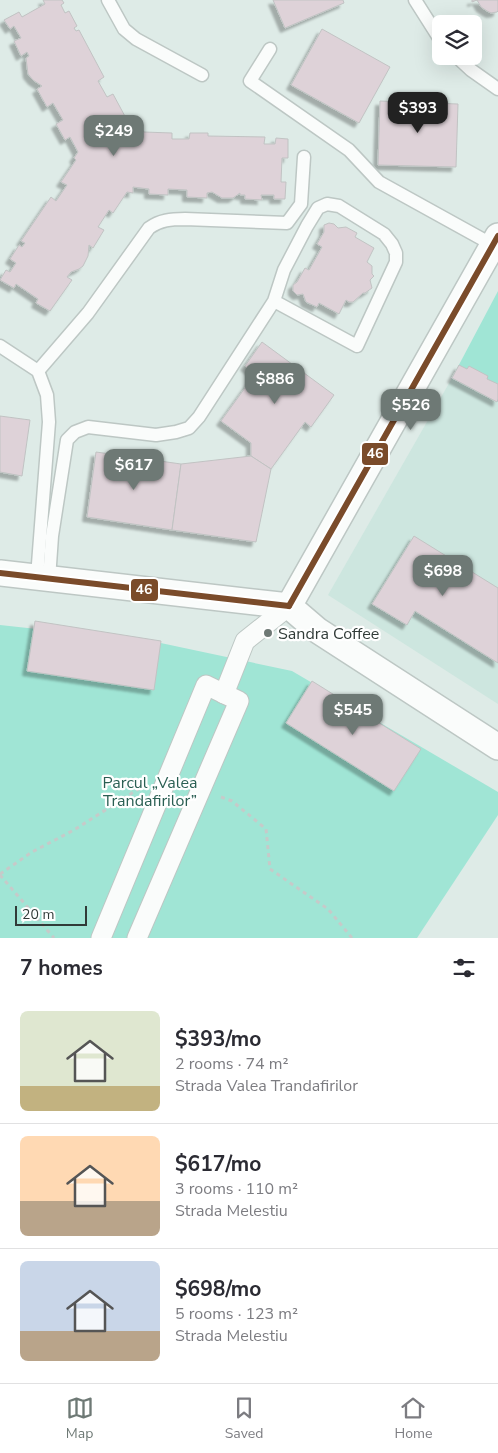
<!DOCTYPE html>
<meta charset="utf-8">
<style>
body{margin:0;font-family:"Nunito Sans",sans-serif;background:#f2f2f3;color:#2b2b33;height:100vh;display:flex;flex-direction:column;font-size:19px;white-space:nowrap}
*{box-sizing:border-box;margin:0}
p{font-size:16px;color:#7c7c81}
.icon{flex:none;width:28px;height:28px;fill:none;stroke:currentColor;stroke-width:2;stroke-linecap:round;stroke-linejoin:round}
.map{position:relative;height:938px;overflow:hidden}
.drawer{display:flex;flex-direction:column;background:#fff;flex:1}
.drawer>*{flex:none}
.buttons{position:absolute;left:432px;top:15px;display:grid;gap:10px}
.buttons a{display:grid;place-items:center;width:50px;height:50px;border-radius:8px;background:#fff;box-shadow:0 5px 20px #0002;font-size:25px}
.scale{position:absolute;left:15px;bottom:12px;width:72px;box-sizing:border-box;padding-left:5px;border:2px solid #313b38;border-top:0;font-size:14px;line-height:18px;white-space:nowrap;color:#313b38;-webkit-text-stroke:4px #fff;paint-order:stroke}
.price{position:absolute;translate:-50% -42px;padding:0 11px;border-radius:10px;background:#6e7975;color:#fff;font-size:16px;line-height:32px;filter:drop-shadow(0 1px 2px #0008)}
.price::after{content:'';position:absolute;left:50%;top:30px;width:15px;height:11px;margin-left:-8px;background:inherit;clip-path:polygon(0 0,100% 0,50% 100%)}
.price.on{background:#222;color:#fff}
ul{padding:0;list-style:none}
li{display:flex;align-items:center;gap:15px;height:125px;padding:0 20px}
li+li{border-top:1px solid #e1e1e2}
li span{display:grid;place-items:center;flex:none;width:140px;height:100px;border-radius:8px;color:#555}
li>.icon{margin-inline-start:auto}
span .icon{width:60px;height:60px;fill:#fffc;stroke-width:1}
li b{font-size:21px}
h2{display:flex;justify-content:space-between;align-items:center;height:60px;padding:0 20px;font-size:21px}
.tabs{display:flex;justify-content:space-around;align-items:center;height:70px;border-top:1px solid #e1e1e2;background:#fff;font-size:14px;color:#7c7c81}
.tabs a{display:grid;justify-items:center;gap:2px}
.tabs .on{color:#6e7975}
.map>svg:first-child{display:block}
</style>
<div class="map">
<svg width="498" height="938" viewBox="0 0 498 938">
<defs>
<filter id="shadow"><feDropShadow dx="-4.5" dy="4.5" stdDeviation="1" flood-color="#0004"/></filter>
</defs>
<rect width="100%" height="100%" fill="#deebe7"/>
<path fill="#cde6df" d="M452,378L498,402V704L328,595Z"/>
<g fill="#a0e5d5">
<path d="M498,291V402L452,378Z"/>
<path d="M0,625L156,642L292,671L498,792V815L417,938H0Z"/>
</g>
<g fill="#ded2d8" stroke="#c1c3c3" filter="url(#shadow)">
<path d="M43,0H62L64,3L61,5L65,13L69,11L77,26L74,28L76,31L79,30L104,77L98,81L107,97L113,94L127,120L138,124L144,132L172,133V139H189L190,133H208V136L265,137L264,144H275L276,138L288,139V158H282L281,182H286L285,199H274V195H261L262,200L245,199V195H240V193L233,198H222L212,192L207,193V198L187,197V190L168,189V195L149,194V189L133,187V193L127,192L113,213L109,210L98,227L104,230L93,248L89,245L88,256L83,266L79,269L71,272L67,277L72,280L50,311L36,303L38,299L16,284L14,288L0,280L6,270L10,272L16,263L10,259L19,245L22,247L25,243L21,241L51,197L56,201L67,185L61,182L76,160L74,158L78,152L70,137L65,140L56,124L63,120L53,103L47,107L37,89L42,86L33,80L28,74L26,58L29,56L27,52L21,56L14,41L21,38L14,26L10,29L4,20L19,12L22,17L45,4Z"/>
<path d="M273,0H343L344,3L285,28Z"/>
<path d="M472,0H498V11L497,12L491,13L487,11L481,7L477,0L472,2Z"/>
<path d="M322,29L390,67L359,123L291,85Z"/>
<path d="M380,101L458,104L456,167L378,165Z"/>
<path d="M329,223L334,224L338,228L346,227L357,233L355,237L374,248L367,262L372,266V274L374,276L370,280L372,288L365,293H363L353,302H349L346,300L339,314L319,303L317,307L306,302L303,294L297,295L293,291V285L297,282L305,268L309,270L322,247L317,244L324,232V225Z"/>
<path d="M262,342L334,395L311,427L305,422L271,469L251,456V443L221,421L255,374L245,366Z"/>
<path d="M459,365L467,369L469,366L488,376L487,379L498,384V399L497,402L452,378Z"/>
<path d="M0,416L30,420L22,476L0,472Z"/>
<path d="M96,452L181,464L172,530L87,517Z"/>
<path d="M251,456L271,469L256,542L172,530L181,464Z"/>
<path d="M414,536L498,588V663L415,611L407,625L372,604Z"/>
<path d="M35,621L161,641L154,690L27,671Z"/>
<path d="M312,681L421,749L394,791L286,723Z"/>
</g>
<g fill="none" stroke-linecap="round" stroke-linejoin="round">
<defs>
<g id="service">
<path d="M108,0L124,29L136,39L202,75"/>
<path d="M415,0L441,41"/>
<path d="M270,49L250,81L349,150L379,182L493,245"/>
<path d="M456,56L471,70L498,89"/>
<path d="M0,346L38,371L47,395L49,422L37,577"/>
<path d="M38,371L88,313L149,228C160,220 171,219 185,219L287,223L301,204L304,157"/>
<path d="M49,579L52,536L67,440L75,432L88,427L156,435L176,432L189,428L199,417L274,301L284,270L307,226L318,208L327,204L339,206L384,234L392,244L396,253V262L357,346L274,301"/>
</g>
<g id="pedestrian">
<path d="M224,694L245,641L289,606"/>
<path d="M101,938L206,685L239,701L137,938"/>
</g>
<g id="minor">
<path d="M0,573L289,606L317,630L498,747"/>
<path d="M289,606L498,236"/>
</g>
</defs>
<use href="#service" stroke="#bdc7c4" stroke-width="15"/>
<use href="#pedestrian" stroke="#bdc7c4" stroke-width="21"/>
<use href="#minor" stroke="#bdc7c4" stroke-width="28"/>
<g stroke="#c6cac9" stroke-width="3" stroke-dasharray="4 4" stroke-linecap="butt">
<path d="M221,797L232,801L266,829L270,869L328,909L352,938"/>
<path d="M0,874L32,852L74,830L140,788"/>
<path d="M0,875L54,938"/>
</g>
<use href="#service" stroke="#fafcfb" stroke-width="12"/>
<use href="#pedestrian" stroke="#fafcfb" stroke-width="19"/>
<use href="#minor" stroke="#fafcfb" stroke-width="25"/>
<defs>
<g id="bus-1">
<path d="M0,573L289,606"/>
<path d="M289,606L498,236"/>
</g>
</defs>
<use href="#bus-1" stroke="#fff" stroke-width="10"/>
<use href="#bus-1" stroke="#7a4b2a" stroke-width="6"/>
</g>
<circle fill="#6e7975" stroke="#fff" stroke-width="2" cx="268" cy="633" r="5"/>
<g text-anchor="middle" stroke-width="4.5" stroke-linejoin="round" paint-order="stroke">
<g font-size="16" fill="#313b38" stroke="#fff" text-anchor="start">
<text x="278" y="639">Sandra Coffee</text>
</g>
<g font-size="16" fill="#2a5f53" stroke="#fff">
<text x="150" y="788">Parcul „Valea<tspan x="150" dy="18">Trandafirilor”</tspan></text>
</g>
</g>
<g stroke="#fff" stroke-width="2">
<rect x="361" y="442" width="28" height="24" rx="5" fill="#7a4b2a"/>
<rect x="130" y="578" width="29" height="24" rx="5" fill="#7a4b2a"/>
</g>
<g font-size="14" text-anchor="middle" font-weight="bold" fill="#fff">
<text x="375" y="458">46</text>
<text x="144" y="594">46</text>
</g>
</svg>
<div class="buttons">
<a><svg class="icon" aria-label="layers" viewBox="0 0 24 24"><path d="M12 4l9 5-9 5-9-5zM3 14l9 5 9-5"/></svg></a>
</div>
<div class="scale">20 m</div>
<b class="price on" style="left:418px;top:134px">$393</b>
<b class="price" style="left:114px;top:157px">$249</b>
<b class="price" style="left:275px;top:405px">$886</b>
<b class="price" style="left:411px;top:431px">$526</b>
<b class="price" style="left:134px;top:491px">$617</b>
<b class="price" style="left:443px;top:597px">$698</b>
<b class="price" style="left:353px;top:736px">$545</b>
</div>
<section class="drawer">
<h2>7 homes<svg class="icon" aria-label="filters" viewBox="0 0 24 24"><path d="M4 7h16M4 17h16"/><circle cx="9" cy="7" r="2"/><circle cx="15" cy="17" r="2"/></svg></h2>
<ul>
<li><span style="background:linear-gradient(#dfe7d0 75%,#c2b280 0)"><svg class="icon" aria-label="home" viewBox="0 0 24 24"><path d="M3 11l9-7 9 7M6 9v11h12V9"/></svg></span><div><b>$393/mo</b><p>2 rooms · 74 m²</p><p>Strada Valea Trandafirilor</p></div></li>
<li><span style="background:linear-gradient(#ffd9b3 65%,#b9a48a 0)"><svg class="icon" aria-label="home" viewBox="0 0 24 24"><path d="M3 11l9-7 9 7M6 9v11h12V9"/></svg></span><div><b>$617/mo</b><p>3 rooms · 110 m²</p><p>Strada Melestiu</p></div></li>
<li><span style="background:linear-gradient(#c9d6e8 70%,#b9a48a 0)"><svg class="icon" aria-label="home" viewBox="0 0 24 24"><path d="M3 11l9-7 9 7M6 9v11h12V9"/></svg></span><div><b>$698/mo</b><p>5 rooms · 123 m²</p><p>Strada Melestiu</p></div></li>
</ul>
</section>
<nav class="tabs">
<a class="on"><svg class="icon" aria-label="map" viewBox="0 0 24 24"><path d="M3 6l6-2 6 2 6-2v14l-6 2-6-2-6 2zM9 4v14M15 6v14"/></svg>Map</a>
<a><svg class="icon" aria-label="saved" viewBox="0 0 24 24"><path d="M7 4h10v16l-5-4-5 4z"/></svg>Saved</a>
<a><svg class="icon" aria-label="home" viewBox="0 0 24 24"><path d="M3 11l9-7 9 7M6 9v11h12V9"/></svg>Home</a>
</nav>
